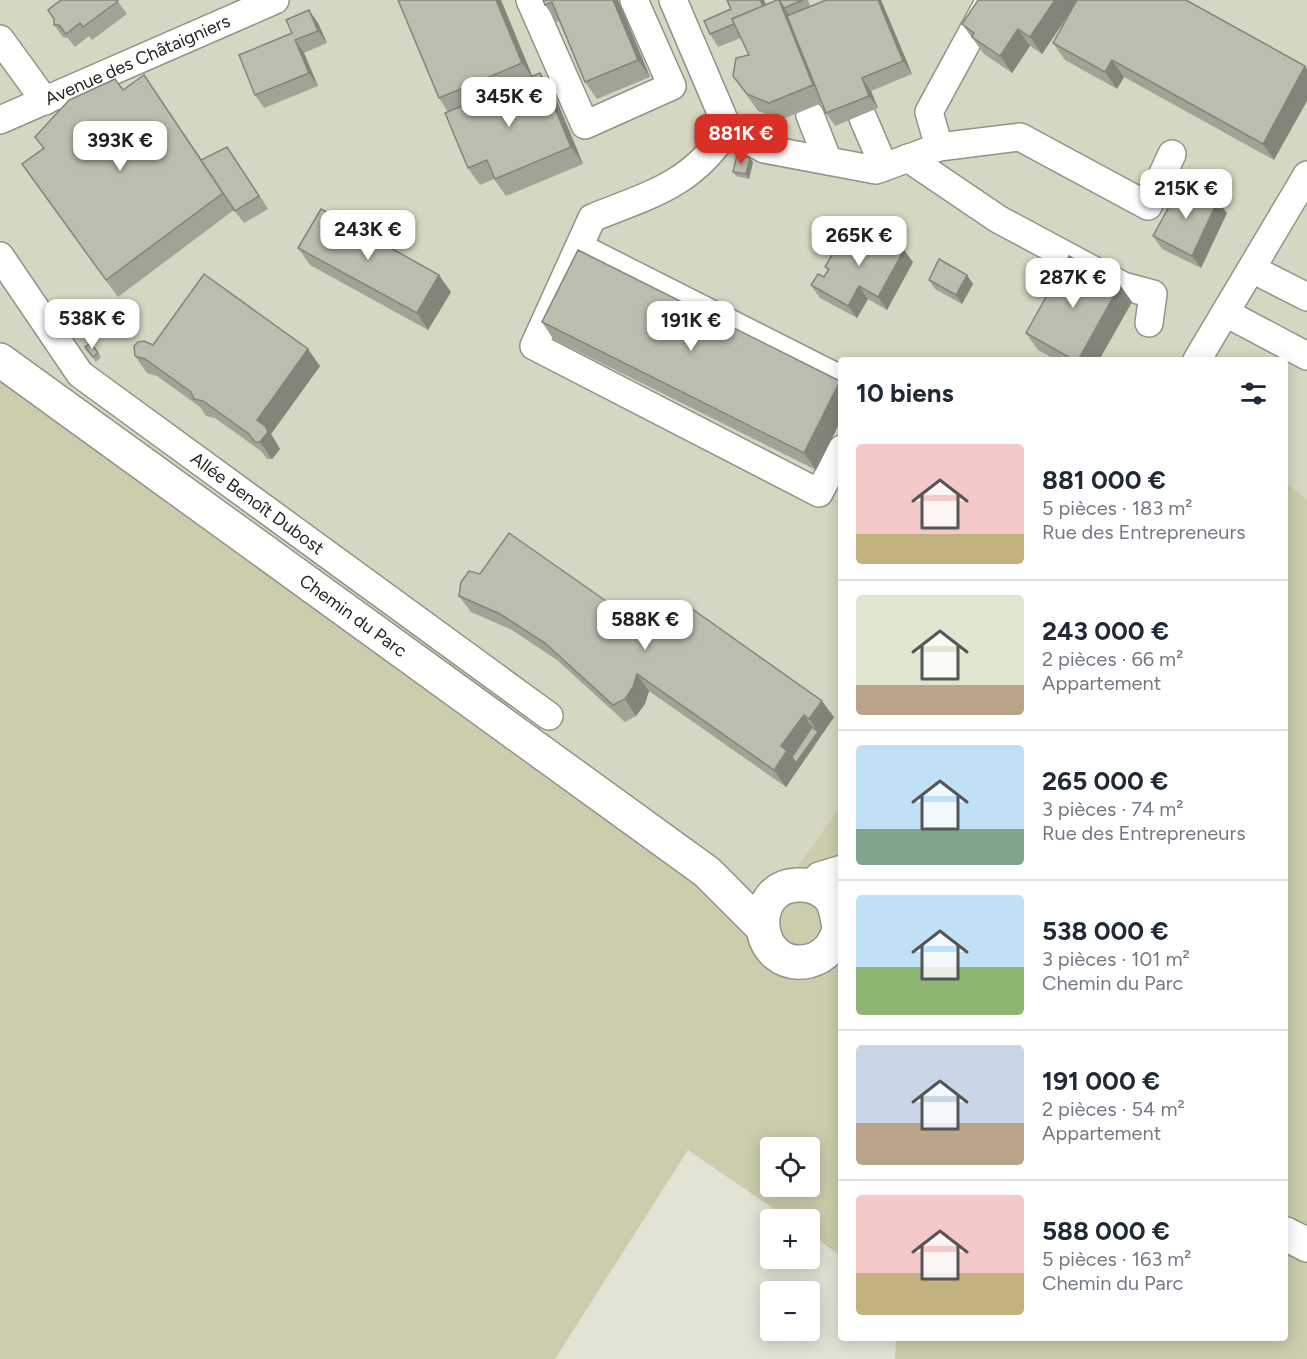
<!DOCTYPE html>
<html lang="fr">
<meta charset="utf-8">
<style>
body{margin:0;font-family:Figtree,sans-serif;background:#f2f2f3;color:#1f2937;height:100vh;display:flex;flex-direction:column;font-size:22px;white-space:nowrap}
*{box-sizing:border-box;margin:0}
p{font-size:20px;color:#747a83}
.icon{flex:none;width:33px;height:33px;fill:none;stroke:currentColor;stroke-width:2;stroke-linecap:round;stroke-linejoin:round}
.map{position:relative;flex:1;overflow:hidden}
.sheet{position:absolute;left:838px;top:357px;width:450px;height:984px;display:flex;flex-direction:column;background:#fff;border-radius:6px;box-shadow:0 3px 15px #0003}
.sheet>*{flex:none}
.fabs{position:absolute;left:760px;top:1137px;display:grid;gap:12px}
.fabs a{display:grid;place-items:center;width:60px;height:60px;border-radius:6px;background:#fff;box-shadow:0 3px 15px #0003;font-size:30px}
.price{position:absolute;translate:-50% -51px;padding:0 14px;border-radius:12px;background:#fff;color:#222;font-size:20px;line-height:39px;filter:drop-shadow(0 2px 3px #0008)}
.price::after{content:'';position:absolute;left:50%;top:36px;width:18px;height:14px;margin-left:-9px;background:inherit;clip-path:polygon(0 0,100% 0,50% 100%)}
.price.on{background:#d93025;color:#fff}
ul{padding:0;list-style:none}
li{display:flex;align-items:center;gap:18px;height:150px;padding:0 18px}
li+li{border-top:2px solid #e0e1e3}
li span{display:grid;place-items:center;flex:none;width:168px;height:120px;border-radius:6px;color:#555}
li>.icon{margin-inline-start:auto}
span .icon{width:72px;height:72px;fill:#fffc;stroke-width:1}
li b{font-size:26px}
h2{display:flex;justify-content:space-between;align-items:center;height:72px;padding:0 18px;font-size:26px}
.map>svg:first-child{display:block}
</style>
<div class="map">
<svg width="1307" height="1359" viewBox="0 0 1307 1359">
<rect width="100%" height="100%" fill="#e2e3d5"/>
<path fill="#d6d7c2" d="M0,0H1307V499L1286,483V360H842L841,805L757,925L0,382Z"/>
<g fill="#cccdac" fill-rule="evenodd">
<path d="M0,382L757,925L841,805V1256L810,1234V1220L789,1219L688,1150L555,1359H0ZM771,1148H810V1186H771Z"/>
<path d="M1286,483L1307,499V1359H895L896,1338H1286Z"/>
</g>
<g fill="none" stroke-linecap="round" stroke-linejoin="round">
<defs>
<g id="minor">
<path d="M530,0L585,125L672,86L634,0"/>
<path d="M673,0L728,129L764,149L876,170L939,147L1020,137L1148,206L1172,154"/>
<path d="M0,39L45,101"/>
<path d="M810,115L828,161"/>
<path d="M863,118L884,167"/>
<path id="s1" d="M0,120L275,0"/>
<path d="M728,129C691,186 651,194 592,218L534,346L819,493L842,449"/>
<path d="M939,147L929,112L990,0"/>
<path d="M908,158L998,219L1123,286L1153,294L1149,323"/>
<path d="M579,247L842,380"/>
<path id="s2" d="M0,256L80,374L549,716"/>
<path d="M1252,269L1307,297"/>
<path d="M1226,313L1307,356"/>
<path d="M1197,360L1307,175"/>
<path d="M809,886L819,876L842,869"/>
</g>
<g id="major">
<path id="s3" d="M0,360L707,872L762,927"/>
<path d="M839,929C835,945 825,957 809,961C753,973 745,883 801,885C812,885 823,890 830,898C839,909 835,923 842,932"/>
<path d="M1286,1234L1307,1245"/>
</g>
</defs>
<use href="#minor" stroke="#929386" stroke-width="30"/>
<use href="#major" stroke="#929386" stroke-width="36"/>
<use href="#minor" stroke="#fff" stroke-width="27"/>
<use href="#major" stroke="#fff" stroke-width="33"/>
</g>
<g fill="#a2a296">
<path d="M117,0L127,14L92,40L89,36L75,47L68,38L63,37L54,25V19Z"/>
<path d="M398,0H501L532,76L540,73L552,89L583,164L506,196L494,179L480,185L468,168L448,112L439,98Z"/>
<path d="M543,0H618L650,77L597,99L585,82L559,21L557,22L545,5Z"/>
<path d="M775,0H808L810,6L881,0L912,74L871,91L878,108L835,126L826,113L822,103L781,120L758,111L733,76L749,55L741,38L718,47L710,34L776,1Z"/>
<path d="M1186,0L1274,160L1124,77L1117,89L1065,60L1053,43L1070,13L1042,54L1030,46L1012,73L984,54L962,24Z"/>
<path d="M318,23L327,43L304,53L318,86L264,108L255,95L239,55Z"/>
<path d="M144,75L202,160H236L268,209L244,223L234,210L118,297L34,181L43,148L35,137L123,90Z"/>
<path d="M753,162L749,179L736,176L733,172Z"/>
<path d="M1227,213L1201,268L1162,249L1153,236Z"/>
<path d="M298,248L451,292L428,330L310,265Z"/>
<path d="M913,262L887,310L868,299L857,318L820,298L811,285L824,277L828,270L825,267Z"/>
<path d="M929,280L973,284L962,304L935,289Z"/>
<path d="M1120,285L1132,302L1099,360H1056L1038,350L1026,333Z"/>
<path d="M542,322L842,383V418L816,470L553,339Z"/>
<path d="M91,343L101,357L96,362L85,347Z"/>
<path d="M153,345L320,366L271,434L280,449L272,459H267L261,451L215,418L206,416L200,407L157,376L147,373L135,356Z"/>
<path d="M459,596L656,636L834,717L786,787L649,691L645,704L636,716L625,722L557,660L512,630L471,612Z"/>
</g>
<g fill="#84847a">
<path d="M496,0H501L534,80L522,63Z"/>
<path d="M613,0H618L650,77L638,60Z"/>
<path d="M760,0H764L774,23L765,11Z"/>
<path d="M779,0L790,16L825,102L813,85Z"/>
<path d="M878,0H881L912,74L903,61Z"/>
<path d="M1055,0H1078L1042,54L1030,37Z"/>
<path d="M309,10L318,23L327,43L318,31Z"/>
<path d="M1018,29L1030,46L1012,73L1000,56Z"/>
<path d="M295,40L304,53L318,86L309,73Z"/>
<path d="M1112,60L1124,77L1117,89L1105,72Z"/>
<path d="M1305,66L1307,69V101L1274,160L1263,144Z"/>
<path d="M540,73L552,89L583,164L571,147Z"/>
<path d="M862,78L871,91L878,108L869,96Z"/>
<path d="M227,147L236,160L268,209L259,196Z"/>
<path d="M750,158L753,162L749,179L746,174Z"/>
<path d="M1218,200L1227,213L1201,268L1192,256Z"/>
<path d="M904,250L913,262L887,310L878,297Z"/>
<path d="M439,275L451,292L428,330L417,313Z"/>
<path d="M967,275L973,284L962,304L956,295Z"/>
<path d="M1120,285L1132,302L1099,360H1078Z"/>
<path d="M859,286L868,299L857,318L848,306Z"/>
<path d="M308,349L320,366L271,434L280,449L272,459L260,442L257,420Z"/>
<path d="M840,381L842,383V418L816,470L804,453Z"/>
<path d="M637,674L649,691L645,704L636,716L625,699Z"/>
<path d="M822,701L834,717L786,787L774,770L781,746L804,715L815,732H818L809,719Z"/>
</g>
<g fill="#bcbcaf" stroke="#84847a" stroke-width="1.5">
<path d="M61,0H117L118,1L83,27L80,23L66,34L59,25H54V19L48,10Z"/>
<path d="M398,0H496L522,63L439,98Z"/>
<path d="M543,0H613L638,60L585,82L552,2L545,5Z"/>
<path d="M727,0H760L763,6L732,19L734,24L710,34L704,21L731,9Z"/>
<path d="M777,0H779L813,85L769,103L747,94L733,76L736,58L749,55L732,19Z"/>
<path d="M779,0H803L784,8Z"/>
<path d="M826,0H878L903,61L862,78L869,96L826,113L787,16Z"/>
<path d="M978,0H1055L1030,37L1018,29L1000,56L972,37L974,33L962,24Z"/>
<path d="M1077,0H1186L1305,66L1263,144L1112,60L1105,72L1053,43Z"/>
<path d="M309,10L318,31L295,40L309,73L255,95L239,55L292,33L286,20Z"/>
<path d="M540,73L571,147L495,179L487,160L468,168L445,113Z"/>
<path d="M144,75L223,193L106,280L22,164L44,148L35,137L69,100L115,79L123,90Z"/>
<path d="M227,147L259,196L235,211L201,160Z"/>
<path d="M737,155L750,158L746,174L733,172Z"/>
<path d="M1181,185L1218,200L1192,256L1153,236Z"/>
<path d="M321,209L439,275L417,313L298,248Z"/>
<path d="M866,229L904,250L878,297L859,286L848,306L811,285L818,274L824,277L829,269L825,267L843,236L857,244Z"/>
<path d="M578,250L840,381L804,453L542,322Z"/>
<path d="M1069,256L1120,285L1078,360H1074L1026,333Z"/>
<path d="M939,259L967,275L956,295L929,280Z"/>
<path d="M204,274L308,349L257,420L265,426L268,432L260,442H255L249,434L203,401L194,399L191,392L145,359L135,356L134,346L138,342L144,341L153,345Z"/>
<path d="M91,343L98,353L93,357L85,347Z"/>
<path d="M509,533L656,636L681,601L822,701L809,719L804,715L781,746L787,751L774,770L637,674L633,687L625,699L613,705L545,643L500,614L459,596L461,582L469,571L480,574Z"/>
<path d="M812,727L818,732L796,763L792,757Z"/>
</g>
<g text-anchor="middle" stroke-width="4.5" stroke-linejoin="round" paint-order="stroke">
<g font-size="18" fill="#262621" stroke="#fff">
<text dy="6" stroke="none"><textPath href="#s1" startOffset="150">Avenue des Châtaigniers</textPath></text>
<text dy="6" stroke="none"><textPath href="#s2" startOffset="362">Allée Benoît Dubost</textPath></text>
<text dy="6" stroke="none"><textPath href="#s3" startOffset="436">Chemin du Parc</textPath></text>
</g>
</g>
</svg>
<div class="fabs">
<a><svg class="icon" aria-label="locate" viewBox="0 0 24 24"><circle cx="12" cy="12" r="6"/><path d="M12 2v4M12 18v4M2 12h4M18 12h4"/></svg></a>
<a>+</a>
<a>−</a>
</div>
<b class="price" style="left:509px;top:128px">345K €</b>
<b class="price on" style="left:741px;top:165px">881K €</b>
<b class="price" style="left:120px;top:172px">393K €</b>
<b class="price" style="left:1186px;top:220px">215K €</b>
<b class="price" style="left:368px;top:261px">243K €</b>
<b class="price" style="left:859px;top:267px">265K €</b>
<b class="price" style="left:1073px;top:309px">287K €</b>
<b class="price" style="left:92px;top:350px">538K €</b>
<b class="price" style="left:691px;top:352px">191K €</b>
<b class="price" style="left:645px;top:651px">588K €</b>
<section class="sheet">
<h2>10 biens<svg class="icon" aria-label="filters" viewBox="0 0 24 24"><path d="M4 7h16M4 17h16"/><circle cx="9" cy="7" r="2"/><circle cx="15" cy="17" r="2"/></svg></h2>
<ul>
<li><span style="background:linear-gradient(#f6c9c9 75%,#c2b280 0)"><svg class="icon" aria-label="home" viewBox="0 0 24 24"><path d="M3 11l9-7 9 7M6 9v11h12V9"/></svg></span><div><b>881 000 €</b><p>5 pièces · 183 m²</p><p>Rue des Entrepreneurs</p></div></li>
<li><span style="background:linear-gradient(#dfe7d0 75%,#b9a48a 0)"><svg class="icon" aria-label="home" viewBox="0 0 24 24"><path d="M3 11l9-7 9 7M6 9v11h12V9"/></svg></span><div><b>243 000 €</b><p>2 pièces · 66 m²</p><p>Appartement</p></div></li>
<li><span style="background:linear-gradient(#bfe0f5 70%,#7fa58c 0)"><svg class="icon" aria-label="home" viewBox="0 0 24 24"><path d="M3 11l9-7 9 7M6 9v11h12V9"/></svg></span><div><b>265 000 €</b><p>3 pièces · 74 m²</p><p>Rue des Entrepreneurs</p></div></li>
<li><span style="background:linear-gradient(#bfe0f5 60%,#8fb573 0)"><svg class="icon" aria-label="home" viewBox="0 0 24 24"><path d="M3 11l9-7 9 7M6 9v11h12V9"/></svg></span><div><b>538 000 €</b><p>3 pièces · 101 m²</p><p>Chemin du Parc</p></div></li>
<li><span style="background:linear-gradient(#c9d6e8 65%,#b9a48a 0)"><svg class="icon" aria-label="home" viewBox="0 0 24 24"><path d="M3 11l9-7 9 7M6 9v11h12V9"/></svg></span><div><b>191 000 €</b><p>2 pièces · 54 m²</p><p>Appartement</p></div></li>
<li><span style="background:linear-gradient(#f6c9c9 65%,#c2b280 0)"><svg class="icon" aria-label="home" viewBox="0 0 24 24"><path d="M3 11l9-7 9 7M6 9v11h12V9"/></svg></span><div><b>588 000 €</b><p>5 pièces · 163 m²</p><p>Chemin du Parc</p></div></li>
</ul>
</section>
</div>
